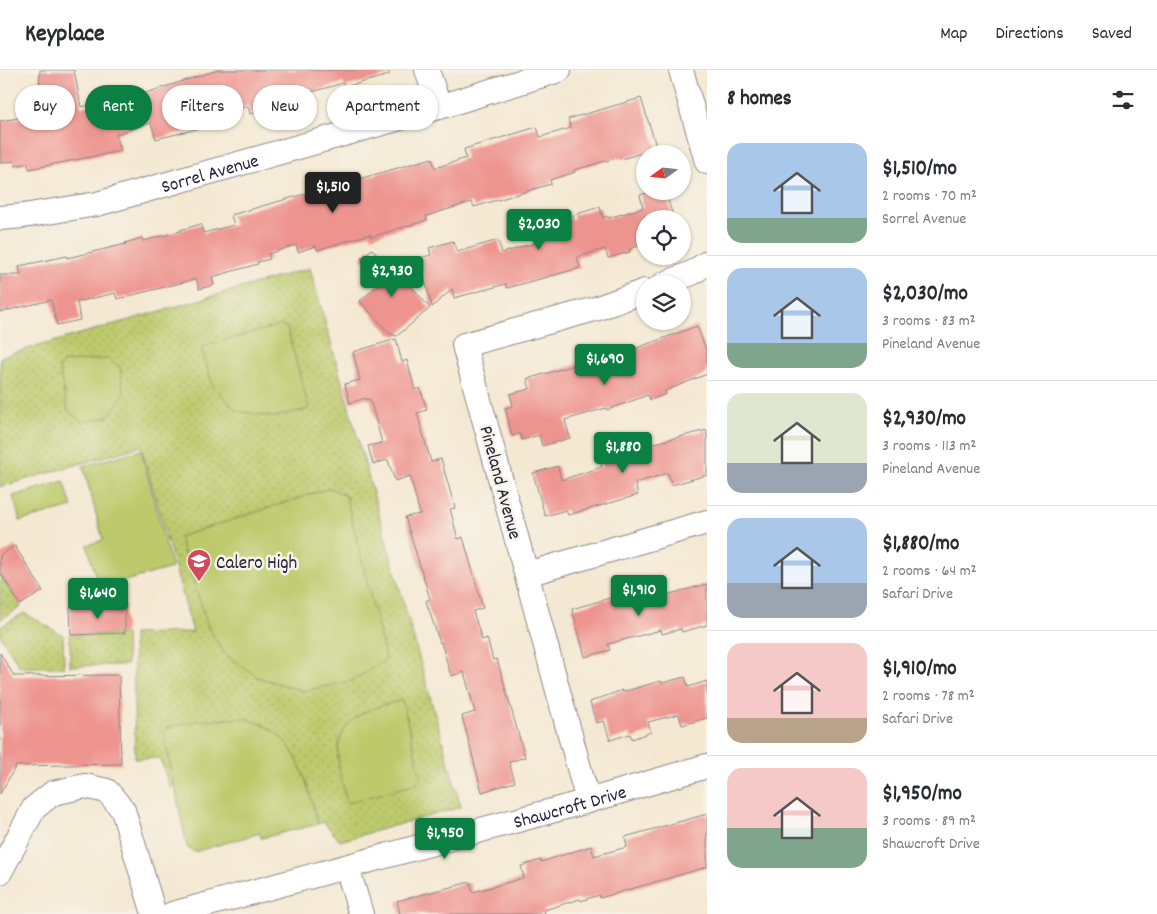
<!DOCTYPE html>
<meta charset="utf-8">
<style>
body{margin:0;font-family:Dekko,sans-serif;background:#f2f2f3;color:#2b2b33;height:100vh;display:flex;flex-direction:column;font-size:19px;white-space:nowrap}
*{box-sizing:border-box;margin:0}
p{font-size:16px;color:#7c7c81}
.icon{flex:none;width:28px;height:28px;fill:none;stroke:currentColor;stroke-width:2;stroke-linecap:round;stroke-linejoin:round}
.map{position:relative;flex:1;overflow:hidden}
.sheet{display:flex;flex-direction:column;background:#fff;width:450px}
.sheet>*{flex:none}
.top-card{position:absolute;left:15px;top:15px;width:475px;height:45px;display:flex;gap:10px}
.needle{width:32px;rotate:255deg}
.tools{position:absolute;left:636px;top:75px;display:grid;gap:10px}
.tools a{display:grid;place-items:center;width:55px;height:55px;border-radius:50%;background:#fff;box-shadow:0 1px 4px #0004;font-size:25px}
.price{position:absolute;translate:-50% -42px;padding:0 11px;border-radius:5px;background:#0b8043;color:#fff;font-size:16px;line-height:32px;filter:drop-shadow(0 1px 2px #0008)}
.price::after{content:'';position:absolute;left:50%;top:30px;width:15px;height:11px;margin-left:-8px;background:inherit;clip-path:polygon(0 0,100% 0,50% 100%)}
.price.on{background:#222;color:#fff}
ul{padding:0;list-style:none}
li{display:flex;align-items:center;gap:15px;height:125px;padding:0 20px}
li+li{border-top:1px solid #e1e1e2}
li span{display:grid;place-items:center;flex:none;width:140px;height:100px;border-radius:15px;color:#555}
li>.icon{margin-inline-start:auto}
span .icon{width:60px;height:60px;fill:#fffc;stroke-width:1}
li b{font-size:21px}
h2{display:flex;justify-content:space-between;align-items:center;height:60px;padding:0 20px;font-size:21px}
.tag{padding:0 18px;border-radius:22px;background:#fff;box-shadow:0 1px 4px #0004;font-size:18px;line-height:45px}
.tag.on{background:#0b8043;color:#fff}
header{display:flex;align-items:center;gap:30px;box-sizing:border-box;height:70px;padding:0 25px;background:#fff;border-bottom:1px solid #e1e1e2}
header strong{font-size:24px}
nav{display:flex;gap:28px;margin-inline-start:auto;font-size:18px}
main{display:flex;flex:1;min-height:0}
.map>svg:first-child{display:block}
</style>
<header>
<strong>Keyplace</strong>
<nav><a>Map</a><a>Directions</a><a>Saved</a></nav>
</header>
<main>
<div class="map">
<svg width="707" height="844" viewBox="0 0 707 844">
<defs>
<pattern id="grass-dots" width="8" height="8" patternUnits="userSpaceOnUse" patternTransform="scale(1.25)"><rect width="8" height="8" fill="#bcca6c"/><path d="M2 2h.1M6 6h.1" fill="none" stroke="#a1ad5e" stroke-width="1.8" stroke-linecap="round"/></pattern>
</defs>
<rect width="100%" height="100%" fill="#f7f3e8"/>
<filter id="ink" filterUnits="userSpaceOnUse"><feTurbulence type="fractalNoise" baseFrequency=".02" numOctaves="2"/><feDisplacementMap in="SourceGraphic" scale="10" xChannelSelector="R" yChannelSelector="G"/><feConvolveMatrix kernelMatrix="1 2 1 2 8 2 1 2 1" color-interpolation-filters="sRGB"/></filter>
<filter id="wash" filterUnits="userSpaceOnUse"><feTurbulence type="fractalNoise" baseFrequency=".0096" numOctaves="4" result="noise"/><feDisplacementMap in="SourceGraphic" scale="20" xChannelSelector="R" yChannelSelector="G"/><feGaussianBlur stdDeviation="1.12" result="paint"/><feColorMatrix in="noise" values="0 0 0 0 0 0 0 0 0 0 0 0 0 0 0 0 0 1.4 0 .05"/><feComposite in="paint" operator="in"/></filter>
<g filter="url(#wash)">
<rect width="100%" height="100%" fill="#f4e8d2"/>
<g fill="url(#grass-dots)" stroke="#6f7654">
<path d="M310,198L461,737L340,771L324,752L261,768L255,729L185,706L170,718L160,688L135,689L133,564L193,562L141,376L0,417V287Z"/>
<path d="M0,503L21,537L0,550Z"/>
<path d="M24,543L63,565L64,597H20L0,565V557Z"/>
<path d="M126,564L127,595L70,596V565Z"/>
</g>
<g fill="#bcca6c" stroke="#6f7654">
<path d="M280,255L287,258L309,339L274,347L237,341L213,316L201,277Z"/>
<path d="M108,289L120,297L124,324L107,347L82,352L68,341L59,298L64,292Z"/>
<path d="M141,380L172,498L99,518L87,475L103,470L83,396Z"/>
<path d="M64,411L72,437L20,451L13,426Z"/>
<path d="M330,418L346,426L386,590L351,611L303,621L257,607L224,583L209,559L179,467Z"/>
<path d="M402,630L421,706L416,714L347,733C339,698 325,663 365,642C376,636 390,634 402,630Z"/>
<path d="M243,648C253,651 263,654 272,660C301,679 309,722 318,754L261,768L260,763L194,782L187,777L164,664L166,658L198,651Z"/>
</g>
<g id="blocks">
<g fill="#ee948f">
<path d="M40,0H74L81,37L108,31V35L218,0H389V5L345,17L343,13L308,23L310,28L250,44L248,36L203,49L205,57L156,69L151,53L116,64L121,81L29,99L28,93L15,96L14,91L0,93V51L38,45Z"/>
<path d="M641,28L657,79L621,89L620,87L574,100L575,102L550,110L551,114L474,137L472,132L426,146L427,150L371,167L370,164L317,180L316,176L298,182L296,175L268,184L270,189L257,192L258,194L212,207L214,215L199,219L196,209L117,229L115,223L77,232L80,250L57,255L51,230L0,242V205H21L19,196L67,186V188L126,174L125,173L142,168L143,171L181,161L180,160L201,154L203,163L234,155L231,145L336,115V114L351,109L352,111L432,88L435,98L466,88L464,79L537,57L540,67L571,58L568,49Z"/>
<path d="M652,121H665L674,149H646L645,145V174L629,179L630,182L608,188L605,179L577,187L580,198L507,218L506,214L454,228L452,219L432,237L419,188L431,185L429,178L453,171L457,182L498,170L502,183L545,170L541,158L574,149L573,145L600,137L603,148L607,146L608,148L643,138L640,125Z"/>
<path d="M372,179L392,202L396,198L430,238L397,266L390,264L360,231L381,212L361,188Z"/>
<path d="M697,256L707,283V304L665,321L666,324L650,330L648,325L607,340L606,338L565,350L570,368L542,376L539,365L522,370L520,364L512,366L505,338L513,336L510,324L530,319L527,309L578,294L579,298L600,292L603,303L635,290L631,280Z"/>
<path d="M396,269L402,292L407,290L415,320L420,318L427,340L417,343L431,392L441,389L455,438L450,439L458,469L463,467L483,538L473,541L482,570L487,568L493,590L497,589L525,687L509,692L515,712L482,722L462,646L475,642L464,602L451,606L441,572L440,573L426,531L430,529L405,447L420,444L410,406L395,411L388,390L373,394L368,376L382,373L370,329L366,330V328L350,333L345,314L360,310L353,282Z"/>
<path d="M707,360V405L672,415L668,403L635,413L638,425L568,445L566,440L545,446L533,403L558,396L561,410L602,397L598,384L627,376L628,377L650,371L651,374Z"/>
<path d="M15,476L43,521L20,535L0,502V485Z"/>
<path d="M707,514V555L682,562L681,559L662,564L661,560L608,574L610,580L585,587L572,539L641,519L644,531Z"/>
<path d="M125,536V563L71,565L70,537Z"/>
<path d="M0,583L14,606L119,605L121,694L16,696L0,724Z"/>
<path d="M685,607L688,617L707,611V648L682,655L679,644L648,652L651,662L632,669L630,664L610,670L604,651L596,653L590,632L622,620V622L661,611L662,613Z"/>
<path d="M707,744V797L600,828L599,825L581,831L580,829L544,840L545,844H400L397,831L470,812L473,822L524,808L521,796L541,790V792L591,776L594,786L627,777L625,767Z"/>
</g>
</g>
</g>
<g filter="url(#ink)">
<use href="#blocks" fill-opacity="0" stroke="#8b8586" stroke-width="1"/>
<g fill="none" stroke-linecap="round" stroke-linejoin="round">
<defs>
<g id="minor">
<path d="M427,0L439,37"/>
<path d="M681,0L707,92"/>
<path id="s1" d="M0,148L23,146L97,134L439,37L559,0"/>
<path d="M664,214L692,203L707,193"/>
<path d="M527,504L707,452"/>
<path d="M588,731L464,275L595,239L645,221"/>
<path d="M347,797L361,844"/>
<path d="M0,802L34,738L53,723L85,716L107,721L123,740L154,844"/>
<path id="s2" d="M172,844L588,731L707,696"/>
</g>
</defs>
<use href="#minor" stroke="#8b8586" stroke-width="26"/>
<use href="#minor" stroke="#fff" stroke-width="24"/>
</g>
</g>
<defs>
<symbol id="school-pin" viewBox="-11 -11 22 30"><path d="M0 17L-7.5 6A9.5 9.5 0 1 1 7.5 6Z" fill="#d1495b" stroke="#f7f3e8"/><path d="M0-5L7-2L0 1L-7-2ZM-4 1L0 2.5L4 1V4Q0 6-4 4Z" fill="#fff"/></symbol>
</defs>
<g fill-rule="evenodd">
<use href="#school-pin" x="185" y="477" width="28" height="38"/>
</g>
<g text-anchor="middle" stroke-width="5" stroke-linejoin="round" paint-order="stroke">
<g font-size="19" fill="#22223b" stroke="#f7f3e8">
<text dy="7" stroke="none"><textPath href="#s1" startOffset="215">Sorrel Avenue</textPath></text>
<text transform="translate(502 412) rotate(75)" y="7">Pineland Avenue</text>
<text dy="7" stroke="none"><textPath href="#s2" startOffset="412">Shawcroft Drive</textPath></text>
</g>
<g font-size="19" fill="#22223b" stroke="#f7f3e8" text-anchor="start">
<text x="216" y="498">Calero High</text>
</g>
</g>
</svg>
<div class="tools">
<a><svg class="needle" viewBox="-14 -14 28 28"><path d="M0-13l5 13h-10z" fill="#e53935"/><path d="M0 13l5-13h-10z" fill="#7c7c81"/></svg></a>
<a><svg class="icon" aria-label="locate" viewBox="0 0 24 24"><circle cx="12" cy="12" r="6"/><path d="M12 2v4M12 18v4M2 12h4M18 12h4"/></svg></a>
<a><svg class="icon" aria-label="layers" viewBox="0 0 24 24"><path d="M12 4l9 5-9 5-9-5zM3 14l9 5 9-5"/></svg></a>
</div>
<b class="price on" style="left:333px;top:144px">$1,510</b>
<b class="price" style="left:539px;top:181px">$2,030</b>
<b class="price" style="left:392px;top:228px">$2,930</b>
<b class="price" style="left:605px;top:316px">$1,690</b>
<b class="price" style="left:623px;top:404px">$1,880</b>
<b class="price" style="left:639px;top:547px">$1,910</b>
<b class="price" style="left:98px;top:550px">$1,640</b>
<b class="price" style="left:445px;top:790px">$1,950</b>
<div class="top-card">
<a class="tag">Buy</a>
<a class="tag on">Rent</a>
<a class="tag">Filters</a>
<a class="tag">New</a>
<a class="tag">Apartment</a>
</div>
</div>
<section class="sheet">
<h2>8 homes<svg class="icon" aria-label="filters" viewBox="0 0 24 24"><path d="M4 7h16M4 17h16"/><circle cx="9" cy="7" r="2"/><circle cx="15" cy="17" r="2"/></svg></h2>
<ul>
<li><span style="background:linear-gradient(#a9c7e8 75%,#7fa58c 0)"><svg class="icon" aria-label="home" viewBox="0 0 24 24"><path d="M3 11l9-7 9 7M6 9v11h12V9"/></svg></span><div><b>$1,510/mo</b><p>2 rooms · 70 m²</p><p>Sorrel Avenue</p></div></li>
<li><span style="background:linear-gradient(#a9c7e8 75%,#7fa58c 0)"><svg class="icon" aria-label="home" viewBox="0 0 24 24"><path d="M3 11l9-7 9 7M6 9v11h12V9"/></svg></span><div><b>$2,030/mo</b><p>3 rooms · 83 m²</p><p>Pineland Avenue</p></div></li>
<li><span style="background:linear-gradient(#dfe7d0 70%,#9aa5b1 0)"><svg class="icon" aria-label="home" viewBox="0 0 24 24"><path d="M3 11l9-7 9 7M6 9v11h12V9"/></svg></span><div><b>$2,930/mo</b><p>3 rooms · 113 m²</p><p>Pineland Avenue</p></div></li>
<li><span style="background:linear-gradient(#a9c7e8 65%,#9aa5b1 0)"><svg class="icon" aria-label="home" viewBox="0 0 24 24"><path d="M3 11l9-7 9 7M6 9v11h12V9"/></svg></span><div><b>$1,880/mo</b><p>2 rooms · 64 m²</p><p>Safari Drive</p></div></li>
<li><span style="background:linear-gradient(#f6c9c9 75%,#b9a48a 0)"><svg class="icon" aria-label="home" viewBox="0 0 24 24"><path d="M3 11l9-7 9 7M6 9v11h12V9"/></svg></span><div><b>$1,910/mo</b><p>2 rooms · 78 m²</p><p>Safari Drive</p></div></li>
<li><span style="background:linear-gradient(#f6c9c9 60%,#7fa58c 0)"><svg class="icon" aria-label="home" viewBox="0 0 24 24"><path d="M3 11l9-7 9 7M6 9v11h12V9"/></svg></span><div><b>$1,950/mo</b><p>3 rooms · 89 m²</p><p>Shawcroft Drive</p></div></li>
</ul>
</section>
</main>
